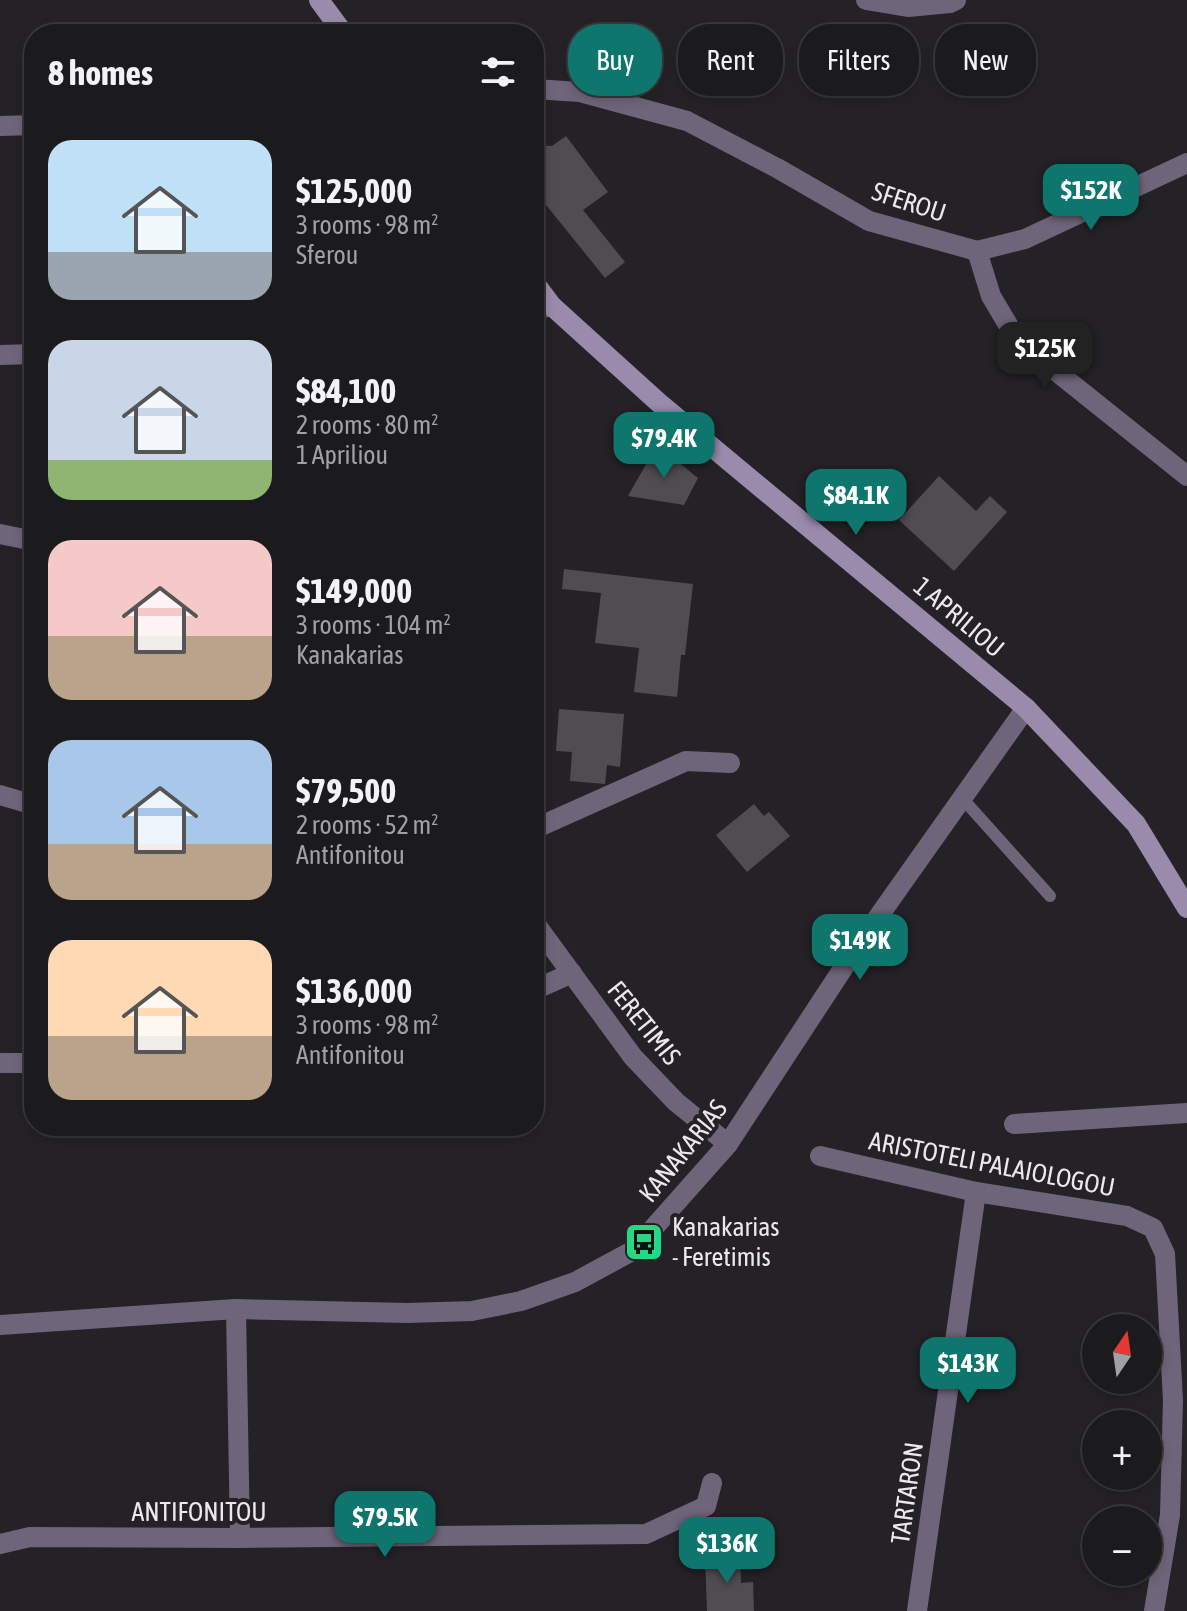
<!DOCTYPE html>
<meta charset="utf-8">
<style>
body{margin:0;font-family:"Asap Condensed",sans-serif;background:#282729;color:#f1f3f6;height:100vh;display:flex;flex-direction:column;font-size:30px;white-space:nowrap}
*{box-sizing:border-box;margin:0}
p{font-size:26px;color:#a0a1a3}
.icon{flex:none;width:44px;height:44px;fill:none;stroke:currentColor;stroke-width:2;stroke-linecap:round;stroke-linejoin:round}
.map{position:relative;flex:1;overflow:hidden}
.side{position:absolute;left:24px;top:24px;width:520px;height:1112px;display:flex;flex-direction:column;background:#1b1a1c;border-radius:32px;box-shadow:0 4px 12px #0003,0 0 0 2px #39383b}
.side>*{flex:none}
.banner{position:absolute;left:568px;top:24px;width:498px;height:72px;display:flex;gap:16px}
.needle{width:52px;rotate:13deg}
.controls{position:absolute;left:1082px;top:1314px;display:grid;gap:16px}
.controls a{display:grid;place-items:center;width:80px;height:80px;border-radius:50%;background:#1b1a1c;box-shadow:0 4px 12px #0003,0 0 0 2px #39383b;font-size:40px}
.price{position:absolute;translate:-50% -68px;padding:0 18px;border-radius:16px;background:#0f766e;color:#fff;font-size:26px;line-height:52px;filter:drop-shadow(0 2px 4px #0008)}
.price::after{content:'';position:absolute;left:50%;top:48px;width:24px;height:18px;margin-left:-12px;background:inherit;clip-path:polygon(0 0,100% 0,50% 100%)}
.price.active{background:#222;color:#fff}
ul{padding:0;list-style:none}
li{display:flex;align-items:center;gap:24px;height:200px;padding:0 24px}
li span{display:grid;place-items:center;flex:none;width:224px;height:160px;border-radius:24px;color:#555}
li>.icon{margin-inline-start:auto}
span .icon{width:96px;height:96px;fill:#fffc;stroke-width:1}
li b{font-size:34px}
h2{display:flex;justify-content:space-between;align-items:center;height:96px;padding:0 24px;font-size:34px}
.pill{padding:0 28px;border-radius:32px;background:#1b1a1c;box-shadow:0 4px 12px #0003,0 0 0 2px #39383b;font-size:28px;line-height:72px}
.pill.active{background:#0f766e;color:#fff}
.map>svg:first-child{display:block}
</style>
<div class="map">
<svg width="1187" height="1611" viewBox="0 0 1187 1611">
<rect width="100%" height="100%" fill="#242226"/>
<g fill="#4f4d51">
<path d="M566,136L608,192L583,210L625,262L605,278L534,190V145L552,146Z"/>
<path d="M657,445L698,478L684,505L628,496Z"/>
<path d="M939,476L976,511L990,496L1007,512L954,571L899,520Z"/>
<path d="M564,569L693,584L685,655H681L677,697L634,692L639,648L595,643L601,593L562,589Z"/>
<path d="M559,709L624,714L620,767L607,765L605,784L570,781L572,752L556,751Z"/>
<path d="M754,804L764,816L769,812L790,836L747,872L716,835Z"/>
<path d="M740,1554L741,1583L753,1582L754,1611H707L705,1556Z"/>
</g>
<g fill="none" stroke-linecap="round" stroke-linejoin="round">
<path stroke="#6f657a" stroke-width="12" d="M962,798L1050,896"/>
<g stroke="#6f657a" stroke-width="20">
<path d="M866,0L908,7L950,3L956,0"/>
<path d="M534,89L580,92L687,121L777,168L869,221L977,251"/>
<path d="M0,126L34,125"/>
<path d="M977,251L991,296L1017,340L1187,476"/>
<path d="M977,251L1025,239L1187,163"/>
<path d="M534,310L552,306"/>
<path d="M0,355L34,354"/>
<path d="M0,534L34,541"/>
<path d="M0,795L34,805"/>
<path d="M534,829L686,761L730,763"/>
<path d="M534,922L633,1057L676,1102L728,1144"/>
<path d="M534,990L572,973"/>
<path d="M0,1063H34"/>
<path d="M1014,1124L1187,1113"/>
<path d="M820,1156L976,1192L1127,1216L1153,1228L1165,1254L1173,1400L1170,1515L1154,1611"/>
<path d="M236,1309L240,1538"/>
<path d="M0,1325L236,1309L408,1313L472,1311L521,1301L575,1282L634,1250L728,1144L859,944L1026,708"/>
<path d="M0,1544L30,1537L240,1538L646,1534L706,1506L712,1483"/>
<path d="M917,1611L976,1192"/>
</g>
<g stroke="#9a8aac" stroke-width="20">
<path d="M319,0L344,34"/>
<path d="M534,282L552,306L658,402L1026,708L1136,824L1187,908"/>
</g>
</g>
<defs>
<symbol id="bus-square" viewBox="-11 -11 22 22"><rect x="-9" y="-9" width="18" height="18" rx="4" fill="#24d886" stroke="#242226"/><path d="M-5-6H5V4H4V6H2V4H-2V6H-4V4H-5ZM-3.5-4V0h7V-4ZM-3.5 1.2v1.5H-2V1.2ZM2 1.2v1.5H3.5V1.2Z" fill="#111"/></symbol>
</defs>
<g fill-rule="evenodd">
<use href="#bus-square" x="622" y="1220" width="44" height="44"/>
</g>
<g text-anchor="middle" stroke-width="8" stroke-linejoin="round" paint-order="stroke">
<g font-size="26" fill="#ebe9ec" stroke="#242226">
<text transform="translate(909 202) rotate(18)" y="9">SFEROU</text>
<text transform="translate(959 617) rotate(40)" y="9">1 APRILIOU</text>
<text transform="translate(644 1023) rotate(51)" y="9">FERETIMIS</text>
<text transform="translate(683 1151) rotate(-51)" y="9">KANAKARIAS</text>
<text transform="translate(992 1164) rotate(11)" y="9">ARISTOTELI PALAIOLOGOU</text>
<text transform="translate(907 1493) rotate(-82)" y="9">TARTARON</text>
<text x="199" y="1521">ANTIFONITOU</text>
</g>
<g font-size="26" fill="#ebe9ec" stroke="#242226" text-anchor="start">
<text x="672" y="1236">Kanakarias<tspan x="672" dy="30">- Feretimis</tspan></text>
</g>
</g>
</svg>
<div class="controls">
<a><svg class="needle" viewBox="-14 -14 28 28"><path d="M0-13l5 13h-10z" fill="#e53935"/><path d="M0 13l5-13h-10z" fill="#a0a1a3"/></svg></a>
<a>+</a>
<a>−</a>
</div>
<b class="price" style="left:1091px;top:232px">$152K</b>
<b class="price active" style="left:1045px;top:390px">$125K</b>
<b class="price" style="left:664px;top:480px">$79.4K</b>
<b class="price" style="left:856px;top:537px">$84.1K</b>
<b class="price" style="left:860px;top:982px">$149K</b>
<b class="price" style="left:968px;top:1405px">$143K</b>
<b class="price" style="left:385px;top:1559px">$79.5K</b>
<b class="price" style="left:727px;top:1585px">$136K</b>
<div class="banner">
<a class="pill active">Buy</a>
<a class="pill">Rent</a>
<a class="pill">Filters</a>
<a class="pill">New</a>
</div>
<section class="side">
<h2>8 homes<svg class="icon" aria-label="filters" viewBox="0 0 24 24"><path d="M4 7h16M4 17h16"/><circle cx="9" cy="7" r="2"/><circle cx="15" cy="17" r="2"/></svg></h2>
<ul>
<li><span style="background:linear-gradient(#bfe0f5 70%,#9aa5b1 0)"><svg class="icon" aria-label="home" viewBox="0 0 24 24"><path d="M3 11l9-7 9 7M6 9v11h12V9"/></svg></span><div><b>$125,000</b><p>3 rooms · 98 m²</p><p>Sferou</p></div></li>
<li><span style="background:linear-gradient(#c9d6e8 75%,#8fb573 0)"><svg class="icon" aria-label="home" viewBox="0 0 24 24"><path d="M3 11l9-7 9 7M6 9v11h12V9"/></svg></span><div><b>$84,100</b><p>2 rooms · 80 m²</p><p>1 Apriliou</p></div></li>
<li><span style="background:linear-gradient(#f6c9c9 60%,#b9a48a 0)"><svg class="icon" aria-label="home" viewBox="0 0 24 24"><path d="M3 11l9-7 9 7M6 9v11h12V9"/></svg></span><div><b>$149,000</b><p>3 rooms · 104 m²</p><p>Kanakarias</p></div></li>
<li><span style="background:linear-gradient(#a9c7e8 65%,#b9a48a 0)"><svg class="icon" aria-label="home" viewBox="0 0 24 24"><path d="M3 11l9-7 9 7M6 9v11h12V9"/></svg></span><div><b>$79,500</b><p>2 rooms · 52 m²</p><p>Antifonitou</p></div></li>
<li><span style="background:linear-gradient(#ffd9b3 60%,#b9a48a 0)"><svg class="icon" aria-label="home" viewBox="0 0 24 24"><path d="M3 11l9-7 9 7M6 9v11h12V9"/></svg></span><div><b>$136,000</b><p>3 rooms · 98 m²</p><p>Antifonitou</p></div></li>
</ul>
</section>
</div>
